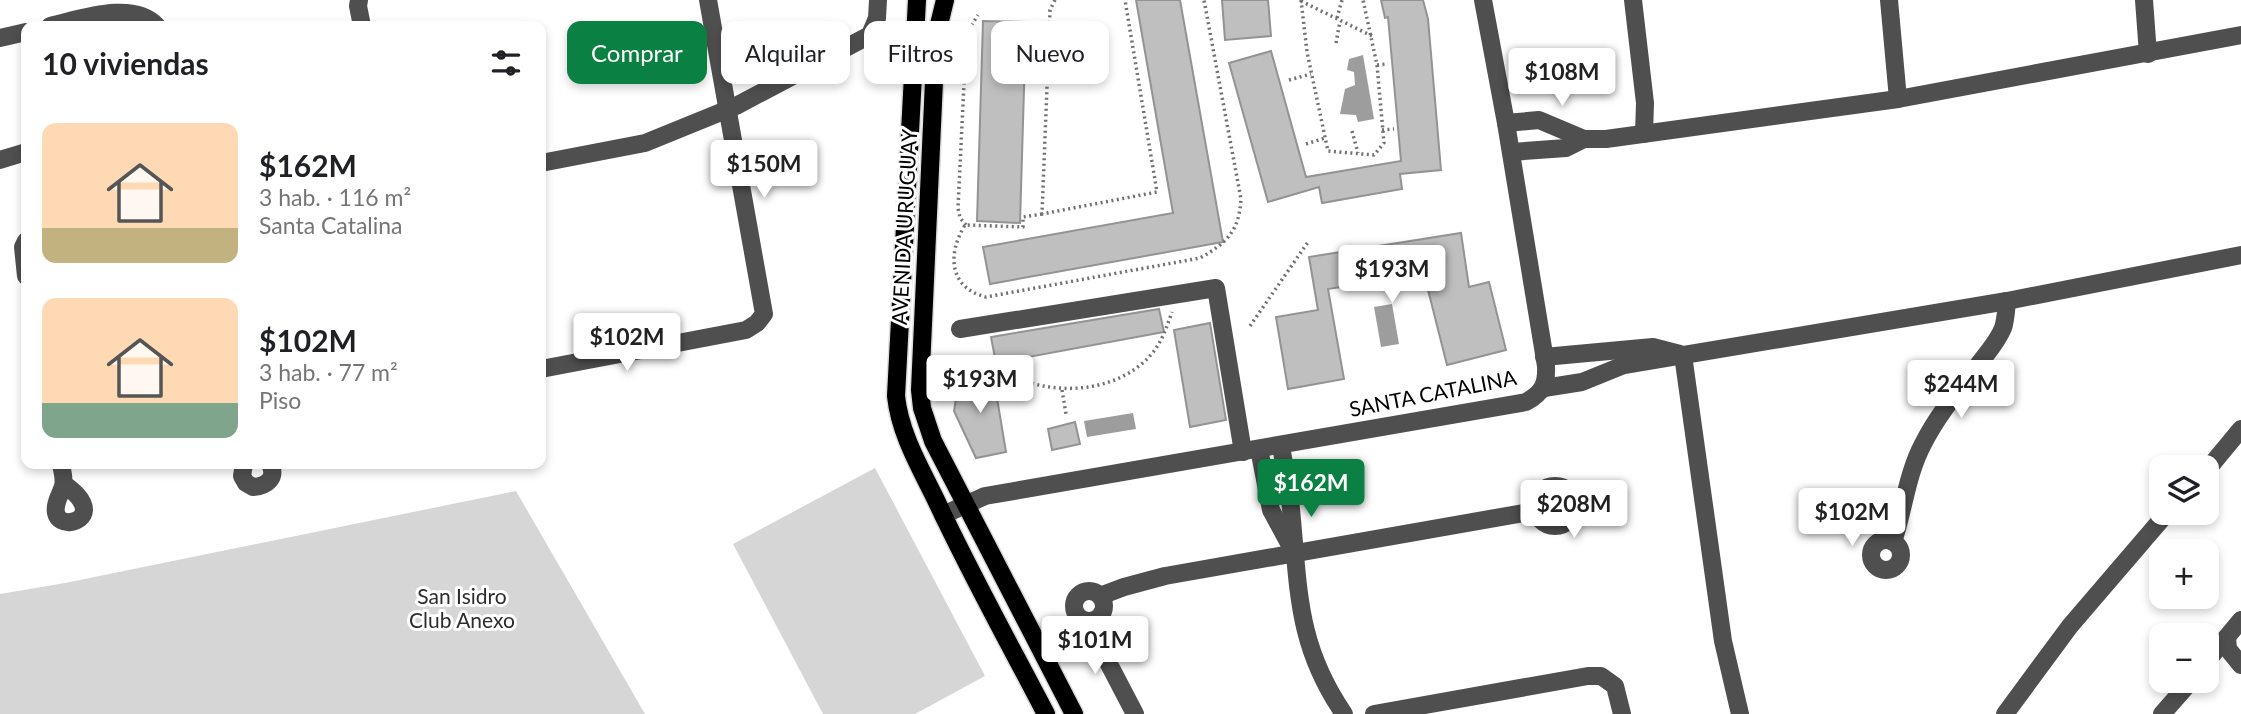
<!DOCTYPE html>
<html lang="es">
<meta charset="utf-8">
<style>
body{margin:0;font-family:Lato,sans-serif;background:#f2f2f2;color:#202124;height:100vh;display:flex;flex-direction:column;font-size:26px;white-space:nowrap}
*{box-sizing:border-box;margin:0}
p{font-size:23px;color:#757577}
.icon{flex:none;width:38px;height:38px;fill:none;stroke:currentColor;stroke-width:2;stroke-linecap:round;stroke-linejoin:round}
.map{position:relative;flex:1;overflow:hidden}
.side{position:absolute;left:21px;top:21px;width:525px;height:448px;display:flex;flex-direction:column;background:#fff;border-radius:14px;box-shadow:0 4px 10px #0003}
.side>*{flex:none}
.banner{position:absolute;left:567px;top:21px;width:665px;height:63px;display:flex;gap:14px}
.buttons{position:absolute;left:2149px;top:455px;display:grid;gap:14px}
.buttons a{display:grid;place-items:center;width:70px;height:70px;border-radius:14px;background:#fff;box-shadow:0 4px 10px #0003;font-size:35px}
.price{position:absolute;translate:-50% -60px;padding:0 16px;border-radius:7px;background:#fff;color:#222;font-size:23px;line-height:46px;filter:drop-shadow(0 2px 4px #0008)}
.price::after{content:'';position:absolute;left:50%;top:42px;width:21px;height:16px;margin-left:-10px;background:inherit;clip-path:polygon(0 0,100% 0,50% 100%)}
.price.on{background:#0b8043;color:#fff}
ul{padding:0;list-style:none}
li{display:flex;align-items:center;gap:21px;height:175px;padding:0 21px}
li span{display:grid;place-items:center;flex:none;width:196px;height:140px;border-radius:14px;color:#555}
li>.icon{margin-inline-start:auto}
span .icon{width:84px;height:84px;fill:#fffc;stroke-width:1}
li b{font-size:30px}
h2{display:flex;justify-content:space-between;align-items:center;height:84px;padding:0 21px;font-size:30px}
.chip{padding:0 24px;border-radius:14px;background:#fff;box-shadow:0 4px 10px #0003;font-size:24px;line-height:63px}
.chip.on{background:#0b8043;color:#fff}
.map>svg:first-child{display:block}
</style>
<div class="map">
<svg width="2241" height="714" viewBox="0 0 2241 714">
<rect width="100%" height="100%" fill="#fff"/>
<g fill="#d6d6d6">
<path d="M875,468L985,676L915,714H823L733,544Z"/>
<path d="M516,491L645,714H0V594L65,583Z"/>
</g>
<g fill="#9d9d9d">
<path d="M1076,33L1097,41L1084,73L1063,64Z"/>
<path d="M1363,55L1374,119L1358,122L1356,115L1340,114L1345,89L1355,85L1354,72L1347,70L1349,59Z"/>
<path d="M1392,304L1399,344L1381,347L1374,307Z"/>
<path d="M1133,413L1136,429L1087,437L1084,421Z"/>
</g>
<g fill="#bfbfbf" stroke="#939393" stroke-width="2">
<path d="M1136,0H1180L1223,242L990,284L983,247L1173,213Z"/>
<path d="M1222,0H1268L1271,36L1225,40Z"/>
<path d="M1381,0H1423L1428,19L1441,170L1400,174L1402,189L1322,203L1319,187L1268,202L1229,63L1271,51L1306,177L1401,161L1388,17L1385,18Z"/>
<path d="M983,21L1026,22L1020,223L977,221Z"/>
<path d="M1461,233L1469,287L1489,282L1506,350L1447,365L1424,274L1328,289L1344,379L1288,389L1276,317L1318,310L1309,257Z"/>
<path d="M1159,309L1164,332L996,363L991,337Z"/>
<path d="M1210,323L1226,420L1190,427L1174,330Z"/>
<path d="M993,374L1006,452L976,458L954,411L959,380Z"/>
<path d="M1075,422L1080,444L1052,450L1048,429Z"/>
</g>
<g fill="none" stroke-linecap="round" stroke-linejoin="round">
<defs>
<g id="major">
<path d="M917,0L896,396C900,434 920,467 936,500C970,573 1009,643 1046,714"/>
<path d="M945,0L936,37L920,390L922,408L933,441L1074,714"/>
</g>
</defs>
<use href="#major" stroke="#dbdbdb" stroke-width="21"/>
<g stroke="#717171" stroke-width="3.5" stroke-dasharray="2 3.5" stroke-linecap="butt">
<path d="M1055,0L1050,10L1042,214L1157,192L1125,0"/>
<path d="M1301,0L1307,52L1328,151L1374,155L1384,143L1377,65L1363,0"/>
<path d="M1301,1L1372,36"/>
<path d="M1337,18L1342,0"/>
<path d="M1336,43L1340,21"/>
<path d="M1377,65L1388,64"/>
<path d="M1289,80L1311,74"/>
<path d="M1382,130L1394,129"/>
<path d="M1352,131L1358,153"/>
<path d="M1306,144L1325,138"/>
<path d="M1042,214L1023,217V227L965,225C947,254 949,288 986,297L1200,258C1227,243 1239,231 1241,199L1204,0"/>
<path d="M966,225L960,218L958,208L966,42L969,29L978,15"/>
<path d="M1250,326L1308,242"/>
<path d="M988,361C998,367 1009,375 1020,379C1063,397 1124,390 1154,351C1163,339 1167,326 1172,312"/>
<path d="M1062,390L1066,414"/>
</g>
<g stroke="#4f4f4f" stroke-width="18">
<path d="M359,0L358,6L362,26"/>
<path d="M1633,0L1645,103L1644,134"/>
<path d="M1889,0L1898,99"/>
<path d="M2144,0L2148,54"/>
<path d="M50,26C81,19 133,0 157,26"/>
<path d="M0,38L26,32"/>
<path d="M1506,123L1539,120L1584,139H1606L1898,99L2241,35"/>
<path d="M1511,152L1566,148L1584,139"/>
<path d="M0,160L26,152"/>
<path d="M541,163L645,143L736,106L870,35L877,18L878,0"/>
<path d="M26,241L23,247L26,276"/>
<path d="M960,329L1216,288L1243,452"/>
<path d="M1683,355L1723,641L1740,714"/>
<path d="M1544,357L1653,347L1680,354"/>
<path d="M541,369L746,330L757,323L764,314L708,0"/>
<path d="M1544,388L1582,382L1624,365L2007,301L2241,255"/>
<path d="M1281,445C1284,466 1289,488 1291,509C1299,589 1296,644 1344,714"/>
<path d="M1259,449L1271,510L1291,547"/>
<path d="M61,464C62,471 65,479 63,486C61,494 54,503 56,513C59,527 83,524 84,510C84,499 72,490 64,484"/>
<path d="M244,464L242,476L246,483L253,487C267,486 277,478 270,464"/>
<path d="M2207,470L2241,429"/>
<circle cx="1555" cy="506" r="20"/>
<path d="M943,515L985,496L1526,402C1542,393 1547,385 1546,366L1506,123L1483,0"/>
<circle cx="1886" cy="555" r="15"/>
<path d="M1893,542C1904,509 1907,474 1923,444C1937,416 1957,392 1976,368C1985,355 1997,343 2003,328C2006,319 2006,310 2007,301"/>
<circle cx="1089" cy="606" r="15"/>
<path d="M1100,596L1124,587L1165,576L1535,511"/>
<path d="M1087,622L1135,714"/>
<path d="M2227,637L2228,649L2241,665"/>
<path d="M2207,661L2241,620"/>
<path d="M1374,714L1588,676H1601L1615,686L1622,714"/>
<path d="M2005,714L2070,626L2167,513"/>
<path d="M2162,714L2191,681"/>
</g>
<use href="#major" stroke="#000" stroke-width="18"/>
</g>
<g text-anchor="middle" stroke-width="6" stroke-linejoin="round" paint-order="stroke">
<g font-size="21" fill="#000" stroke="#fff">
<text transform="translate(905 227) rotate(-87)" y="7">AVENIDA URUGUAY</text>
<text transform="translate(1433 394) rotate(-11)" y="7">SANTA CATALINA</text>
</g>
<g font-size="21" fill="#2d2d2d" stroke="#fff">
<text x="462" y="604">San Isidro<tspan x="462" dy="24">Club Anexo</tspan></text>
</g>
</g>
</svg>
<div class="buttons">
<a><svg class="icon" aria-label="layers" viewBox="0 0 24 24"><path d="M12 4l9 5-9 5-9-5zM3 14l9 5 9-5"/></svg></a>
<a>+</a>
<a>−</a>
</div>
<b class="price" style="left:1562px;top:108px">$108M</b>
<b class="price" style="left:764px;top:200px">$150M</b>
<b class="price" style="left:1392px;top:305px">$193M</b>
<b class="price" style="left:627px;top:373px">$102M</b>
<b class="price" style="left:980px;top:415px">$193M</b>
<b class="price" style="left:1961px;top:420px">$244M</b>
<b class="price on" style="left:1311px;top:519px">$162M</b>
<b class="price" style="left:1574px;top:540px">$208M</b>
<b class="price" style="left:1852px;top:548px">$102M</b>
<b class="price" style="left:1095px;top:676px">$101M</b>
<div class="banner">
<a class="chip on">Comprar</a>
<a class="chip">Alquilar</a>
<a class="chip">Filtros</a>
<a class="chip">Nuevo</a>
</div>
<section class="side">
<h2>10 viviendas<svg class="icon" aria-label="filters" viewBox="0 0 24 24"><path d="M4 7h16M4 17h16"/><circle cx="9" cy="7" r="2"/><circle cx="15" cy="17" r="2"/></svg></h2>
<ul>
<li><span style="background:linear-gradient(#ffd9b3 75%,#c2b280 0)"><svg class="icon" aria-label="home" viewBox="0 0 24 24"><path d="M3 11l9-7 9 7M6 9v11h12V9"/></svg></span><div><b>$162M</b><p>3 hab. · 116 m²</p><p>Santa Catalina</p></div></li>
<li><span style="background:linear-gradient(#ffd9b3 75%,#7fa58c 0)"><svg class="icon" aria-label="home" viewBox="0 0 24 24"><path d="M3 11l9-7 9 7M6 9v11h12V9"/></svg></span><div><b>$102M</b><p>3 hab. · 77 m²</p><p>Piso</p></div></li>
</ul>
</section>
</div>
